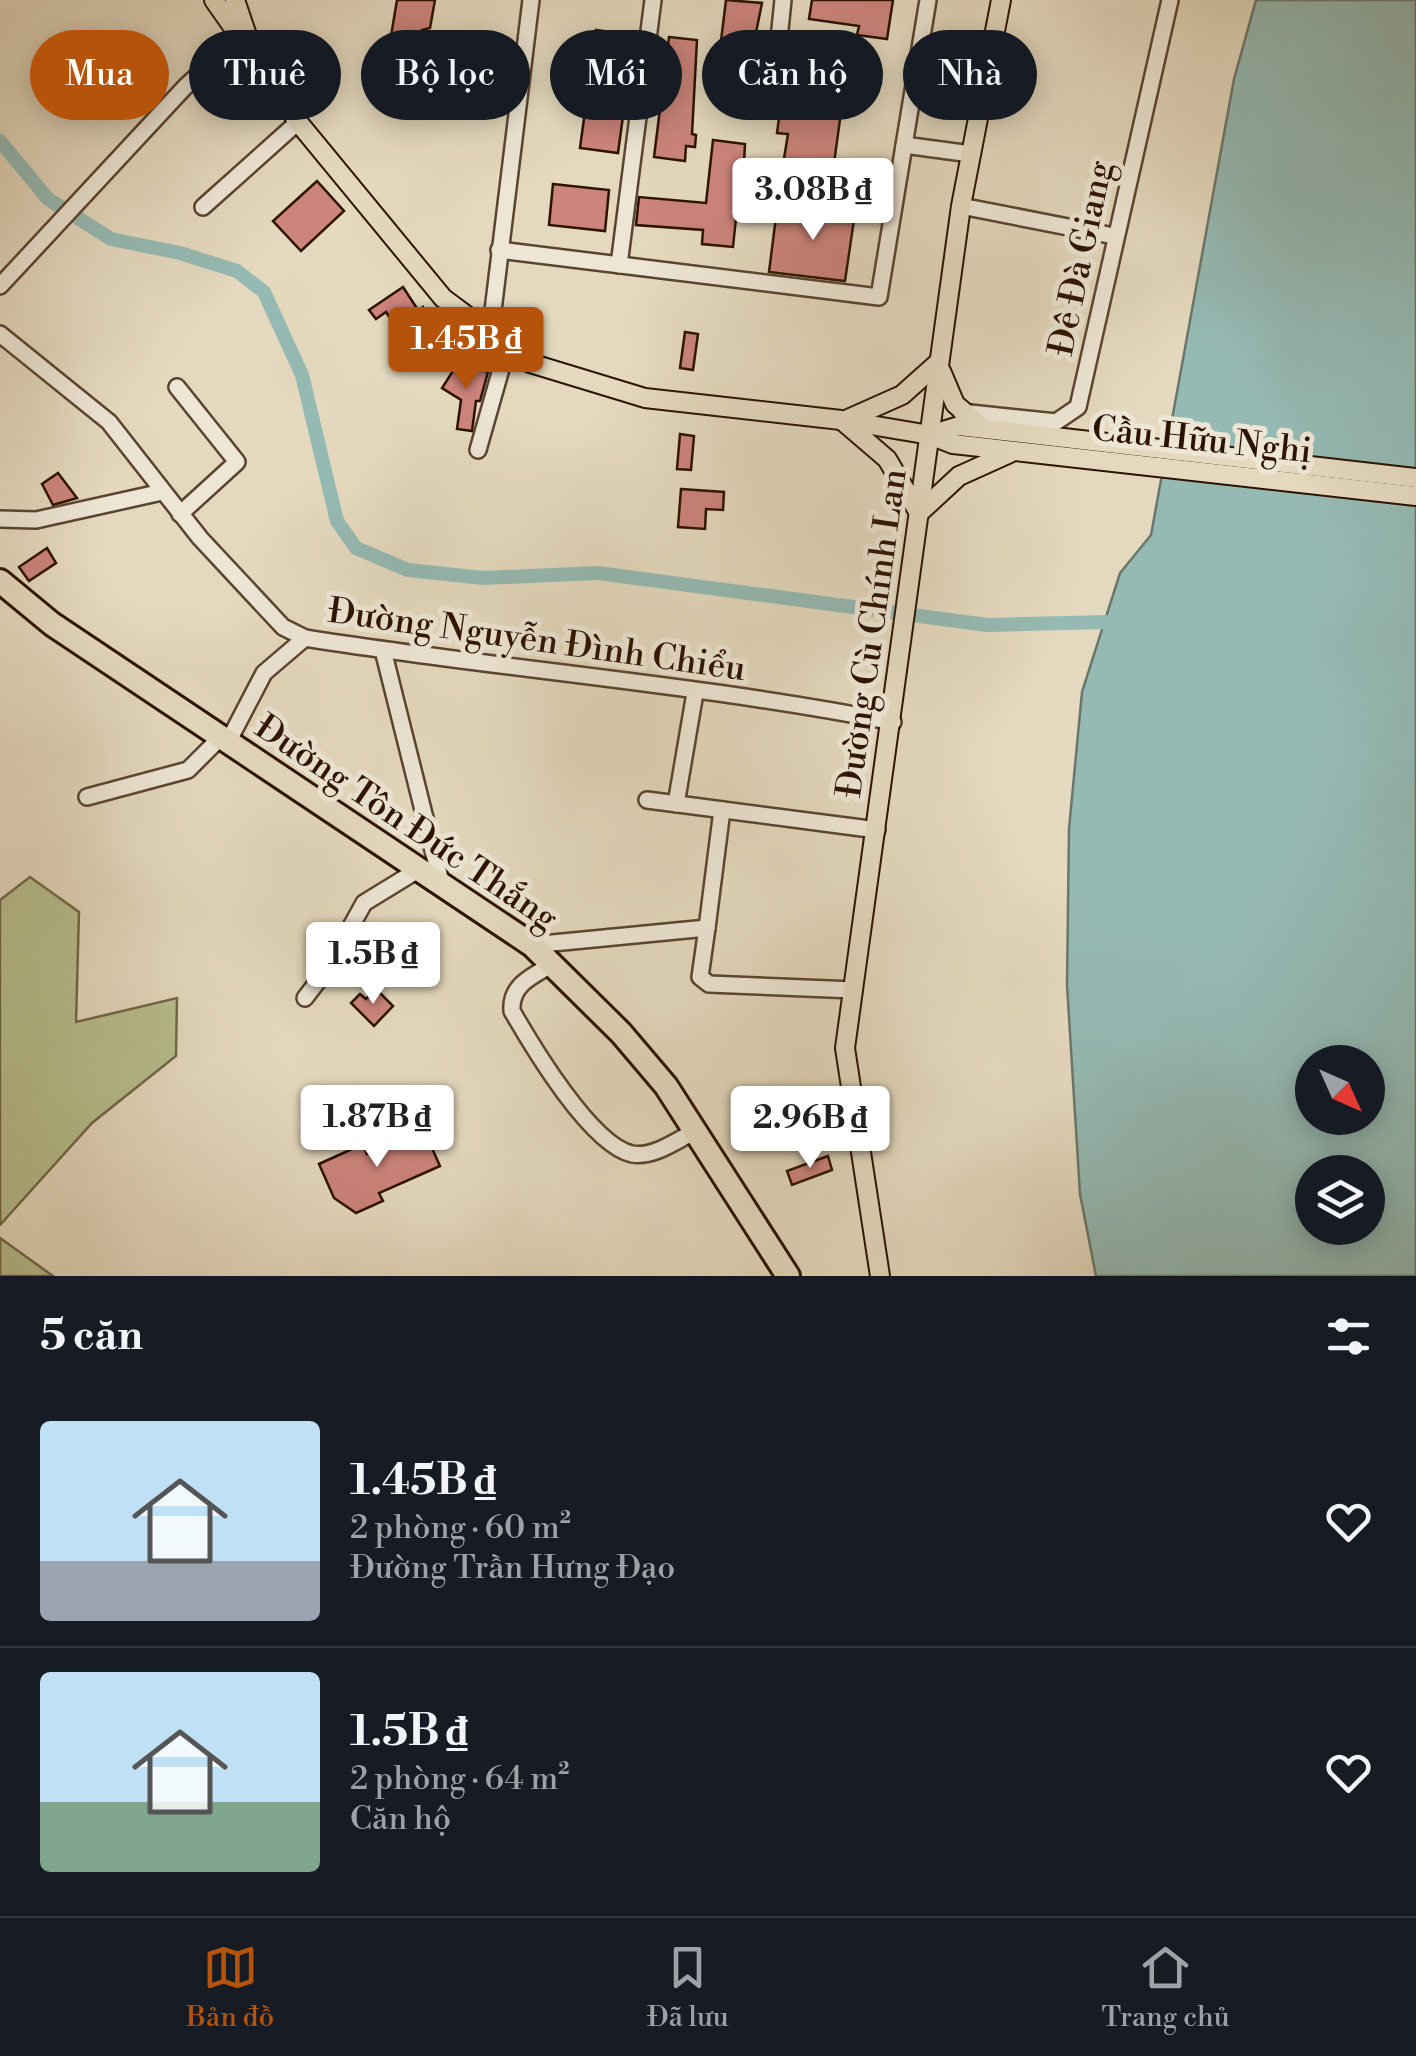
<!DOCTYPE html>
<html lang="vi">
<meta charset="utf-8">
<style>
body{margin:0;font-family:"Libre Bodoni",serif;background:#20242c;color:#f1f3f6;height:100vh;display:flex;flex-direction:column;font-size:38px;white-space:nowrap}
*{box-sizing:border-box;margin:0}
p{font-size:32px;color:#9ea1a6}
.icon{flex:none;width:55px;height:55px;fill:none;stroke:currentColor;stroke-width:2;stroke-linecap:round;stroke-linejoin:round}
.map{position:relative;height:1276px;overflow:hidden}
.sheet{display:flex;flex-direction:column;background:#171b24;flex:1}
.sheet>*{flex:none}
.guide{position:absolute;left:30px;top:30px;width:1358px;height:90px;display:flex;gap:20px}
.needle{width:65px;rotate:135deg}
.fabs{position:absolute;left:1295px;top:1045px;display:grid;gap:20px}
.fabs a{display:grid;place-items:center;width:90px;height:90px;border-radius:50%;background:#171b24;box-shadow:0 5px 25px #0003;font-size:50px}
.price{position:absolute;translate:-50% -85px;padding:0 22px;border-radius:10px;background:#fff;color:#222;font-size:32px;line-height:65px;filter:drop-shadow(0 2px 5px #0008)}
.price::after{content:'';position:absolute;left:50%;top:60px;width:30px;height:22px;margin-left:-15px;background:inherit;clip-path:polygon(0 0,100% 0,50% 100%)}
.price.active{background:#b45309;color:#fff}
ul{padding:0;list-style:none}
li{display:flex;align-items:center;gap:30px;height:250px;padding:0 40px}
li+li{border-top:2px solid #363941}
li span{display:grid;place-items:center;flex:none;width:280px;height:200px;border-radius:10px;color:#555}
li>.icon{margin-inline-start:auto}
span .icon{width:120px;height:120px;fill:#fffc;stroke-width:1}
li b{font-size:42px}
h2{display:flex;justify-content:space-between;align-items:center;height:120px;padding:0 40px;font-size:42px}
.tag{padding:0 35px;border-radius:45px;background:#171b24;box-shadow:0 5px 25px #0003;font-size:35px;line-height:90px}
.tag.active{background:#b45309;color:#fff}
.tabs{display:flex;justify-content:space-around;align-items:center;height:140px;border-top:2px solid #363941;background:#171b24;font-size:28px;color:#9ea1a6}
.tabs a{display:grid;justify-items:center;gap:5px}
.tabs .active{color:#b45309}
.map>svg:first-child{display:block}
</style>
<div class="map">
<svg width="1416" height="1276" viewBox="0 0 1416 1276">
<rect width="100%" height="100%" fill="#e4d9be"/>
<filter id="stains"><feTurbulence type="fractalNoise" baseFrequency=".002" numOctaves="4"/><feColorMatrix values="0 0 0 0 .2 0 0 0 0 .09 0 0 0 0 .02 0 0 0 .5 -.17"/></filter>
<radialGradient id="worn" r=".72"><stop offset=".6" stop-color="#630" stop-opacity="0"/><stop offset="1" stop-color="#630" stop-opacity=".3"/></radialGradient>
<g fill="#b7be8f" stroke="#726848" stroke-width="2.5">
<path d="M30,877L79,912L76,1022L177,998L176,1056L92,1123L0,1225V900Z"/>
<path d="M0,1238L53,1276H0Z"/>
</g>
<path fill="#95bab4" stroke="#6b776c" stroke-width="2.5" fill-rule="evenodd" d="M1256,0H1416V1276H1096L1080,1194L1067,985L1069,829L1082,692L1120,573L1151,535L1234,79ZM1312,1062H1368V1118H1312ZM1312,1172H1368V1228H1312Z"/>
<g fill="none" stroke-linecap="round" stroke-linejoin="round">
<path stroke="#95bab4" stroke-width="14" d="M0,141L48,199L111,239L180,253L237,271L264,292L302,375L337,521L356,548L408,570L483,578L598,573L987,625L1106,622"/>
</g>
<g fill="#cc847c" stroke="#2c1201" stroke-width="2.5">
<path d="M397,0H435L430,28L422,30L420,41L391,36Z"/>
<path d="M726,0L762,3L747,77L717,73Z"/>
<path d="M812,0H893L887,39L857,35L859,26L809,19Z"/>
<path d="M596,30L634,35L618,153L580,148Z"/>
<path d="M669,37L697,40L692,134L696,135L695,147L686,146L685,161L654,157Z"/>
<path d="M798,69L846,75L833,171L783,165L788,134L777,133L780,110L792,111Z"/>
<path d="M713,140L745,144L741,219L736,218L733,247L702,244L703,230L636,225L639,197L706,203Z"/>
<path d="M317,181L344,211L301,251L273,221Z"/>
<path d="M553,184L609,190L605,231L549,225Z"/>
<path d="M828,202L856,206L845,281L769,272L777,209L827,216Z"/>
<path d="M403,287L418,310L423,307L430,318L402,336L386,312L376,319L369,310Z"/>
<path d="M685,332L698,334L693,370L680,368Z"/>
<path d="M458,363L488,372L480,401H476L472,431L457,429L461,400L442,388Z"/>
<path d="M680,434L694,436L691,470L677,469Z"/>
<path d="M58,473L77,498L53,505L42,484Z"/>
<path d="M681,489L724,492L723,510L706,509L705,529L678,527Z"/>
<path d="M47,548L56,563L29,581L19,567Z"/>
<path d="M376,989L393,1006L374,1026L351,1003L360,994L366,999Z"/>
<path d="M424,1130L440,1166L379,1193L383,1201L356,1213L334,1198L319,1164L363,1144L367,1154Z"/>
<path d="M828,1156L832,1170L792,1185L787,1171Z"/>
</g>
<g fill="none" stroke-linecap="round" stroke-linejoin="round">
<defs>
<g id="minor">
<path d="M779,39L783,0"/>
<path d="M904,145L971,154"/>
<path d="M961,206L1114,236"/>
<path d="M203,207L298,122"/>
<path d="M499,250L879,297L928,0"/>
<path d="M619,265L653,0"/>
<path d="M0,286L185,87L240,37"/>
<path d="M0,334L109,422L200,538L283,627L305,638C500,669 699,684 893,722"/>
<path d="M490,335L531,0"/>
<path d="M177,387L237,462L180,514"/>
<path d="M961,412L1056,422L1078,407L1170,0"/>
<path d="M478,450L507,348"/>
<path d="M0,519L36,520L162,492"/>
<path d="M383,650L441,882"/>
<path d="M228,742L264,673L305,638"/>
<path d="M87,797L188,770L221,737"/>
<path d="M647,800L877,830"/>
<path d="M676,804L695,693"/>
<path d="M707,928L722,810"/>
<path d="M532,945L707,928L700,977L709,984L854,990"/>
<path d="M553,964C532,976 510,985 512,1011C532,1046 591,1145 632,1154C654,1158 679,1139 697,1130"/>
<path d="M305,998L328,968L364,903L421,868"/>
</g>
<g id="major">
<path d="M214,0L242,40"/>
<path d="M235,0L254,56L298,122L443,298L530,363L645,398L841,420L930,435L953,444L1416,496"/>
<path d="M941,371L955,404L983,428"/>
<path d="M848,419L902,395L939,362"/>
<path d="M845,423L887,459L919,513L959,476L1010,453"/>
<path d="M930,435L959,426L1416,478"/>
<path d="M880,1276L845,1048L961,206L1001,0"/>
</g>
<path id="highway" d="M0,581L52,624L532,945L621,1033L666,1086L788,1276"/>
</defs>
<use href="#minor" stroke="#5a4430" stroke-width="20"/>
<use href="#major" stroke="#2c1201" stroke-width="22"/>
<use href="#highway" stroke="#2c1201" stroke-width="28"/>
<use href="#minor" stroke="#ede6d5" stroke-width="15"/>
<use href="#major" stroke="#e4d9be" stroke-width="18"/>
<use href="#highway" stroke="#e4d9be" stroke-width="22"/>
</g>
<g text-anchor="middle" stroke-width="10" stroke-linejoin="round" paint-order="stroke">
<g font-size="35" fill="#2c1201" stroke="#ede6d5">
<text transform="translate(1080 258) rotate(-78)" y="12">Đê Đà Giang</text>
<text transform="translate(1202 439) rotate(6)" y="12">Cầu Hữu Nghị</text>
<text transform="translate(871 633) rotate(-82)" y="12">Đường Cù Chính Lan</text>
<text transform="translate(537 639) rotate(8)" y="12">Đường Nguyễn Đình Chiểu</text>
<text transform="translate(407 822) rotate(34)" y="12">Đường Tôn Đức Thắng</text>
</g>
</g>
<rect width="100%" height="100%" filter="url(#stains)"/>
<rect width="100%" height="100%" fill="url(#worn)"/>
</svg>
<div class="fabs">
<a><svg class="needle" viewBox="-14 -14 28 28"><path d="M0-13l5 13h-10z" fill="#e53935"/><path d="M0 13l5-13h-10z" fill="#9ea1a6"/></svg></a>
<a><svg class="icon" aria-label="layers" viewBox="0 0 24 24"><path d="M12 4l9 5-9 5-9-5zM3 14l9 5 9-5"/></svg></a>
</div>
<b class="price" style="left:813px;top:243px">3.08B ₫</b>
<b class="price active" style="left:466px;top:392px">1.45B ₫</b>
<b class="price" style="left:373px;top:1007px">1.5B ₫</b>
<b class="price" style="left:377px;top:1170px">1.87B ₫</b>
<b class="price" style="left:810px;top:1171px">2.96B ₫</b>
<div class="guide">
<a class="tag active">Mua</a>
<a class="tag">Thuê</a>
<a class="tag">Bộ lọc</a>
<a class="tag">Mới</a>
<a class="tag">Căn hộ</a>
<a class="tag">Nhà</a>
</div>
</div>
<section class="sheet">
<h2>5 căn<svg class="icon" aria-label="filters" viewBox="0 0 24 24"><path d="M4 7h16M4 17h16"/><circle cx="9" cy="7" r="2"/><circle cx="15" cy="17" r="2"/></svg></h2>
<ul>
<li><span style="background:linear-gradient(#bfe0f5 70%,#9aa5b1 0)"><svg class="icon" aria-label="home" viewBox="0 0 24 24"><path d="M3 11l9-7 9 7M6 9v11h12V9"/></svg></span><div><b>1.45B ₫</b><p>2 phòng · 60 m²</p><p>Đường Trần Hưng Đạo</p></div><svg class="icon" aria-label="heart" viewBox="0 0 24 24"><path d="M12 20l-8-8c-3-5 5-10 8-4 3-6 11-1 8 4z"/></svg></li>
<li><span style="background:linear-gradient(#bfe0f5 65%,#7fa58c 0)"><svg class="icon" aria-label="home" viewBox="0 0 24 24"><path d="M3 11l9-7 9 7M6 9v11h12V9"/></svg></span><div><b>1.5B ₫</b><p>2 phòng · 64 m²</p><p>Căn hộ</p></div><svg class="icon" aria-label="heart" viewBox="0 0 24 24"><path d="M12 20l-8-8c-3-5 5-10 8-4 3-6 11-1 8 4z"/></svg></li>
</ul>
</section>
<nav class="tabs">
<a class="active"><svg class="icon" aria-label="map" viewBox="0 0 24 24"><path d="M3 6l6-2 6 2 6-2v14l-6 2-6-2-6 2zM9 4v14M15 6v14"/></svg>Bản đồ</a>
<a><svg class="icon" aria-label="saved" viewBox="0 0 24 24"><path d="M7 4h10v16l-5-4-5 4z"/></svg>Đã lưu</a>
<a><svg class="icon" aria-label="home" viewBox="0 0 24 24"><path d="M3 11l9-7 9 7M6 9v11h12V9"/></svg>Trang chủ</a>
</nav>
